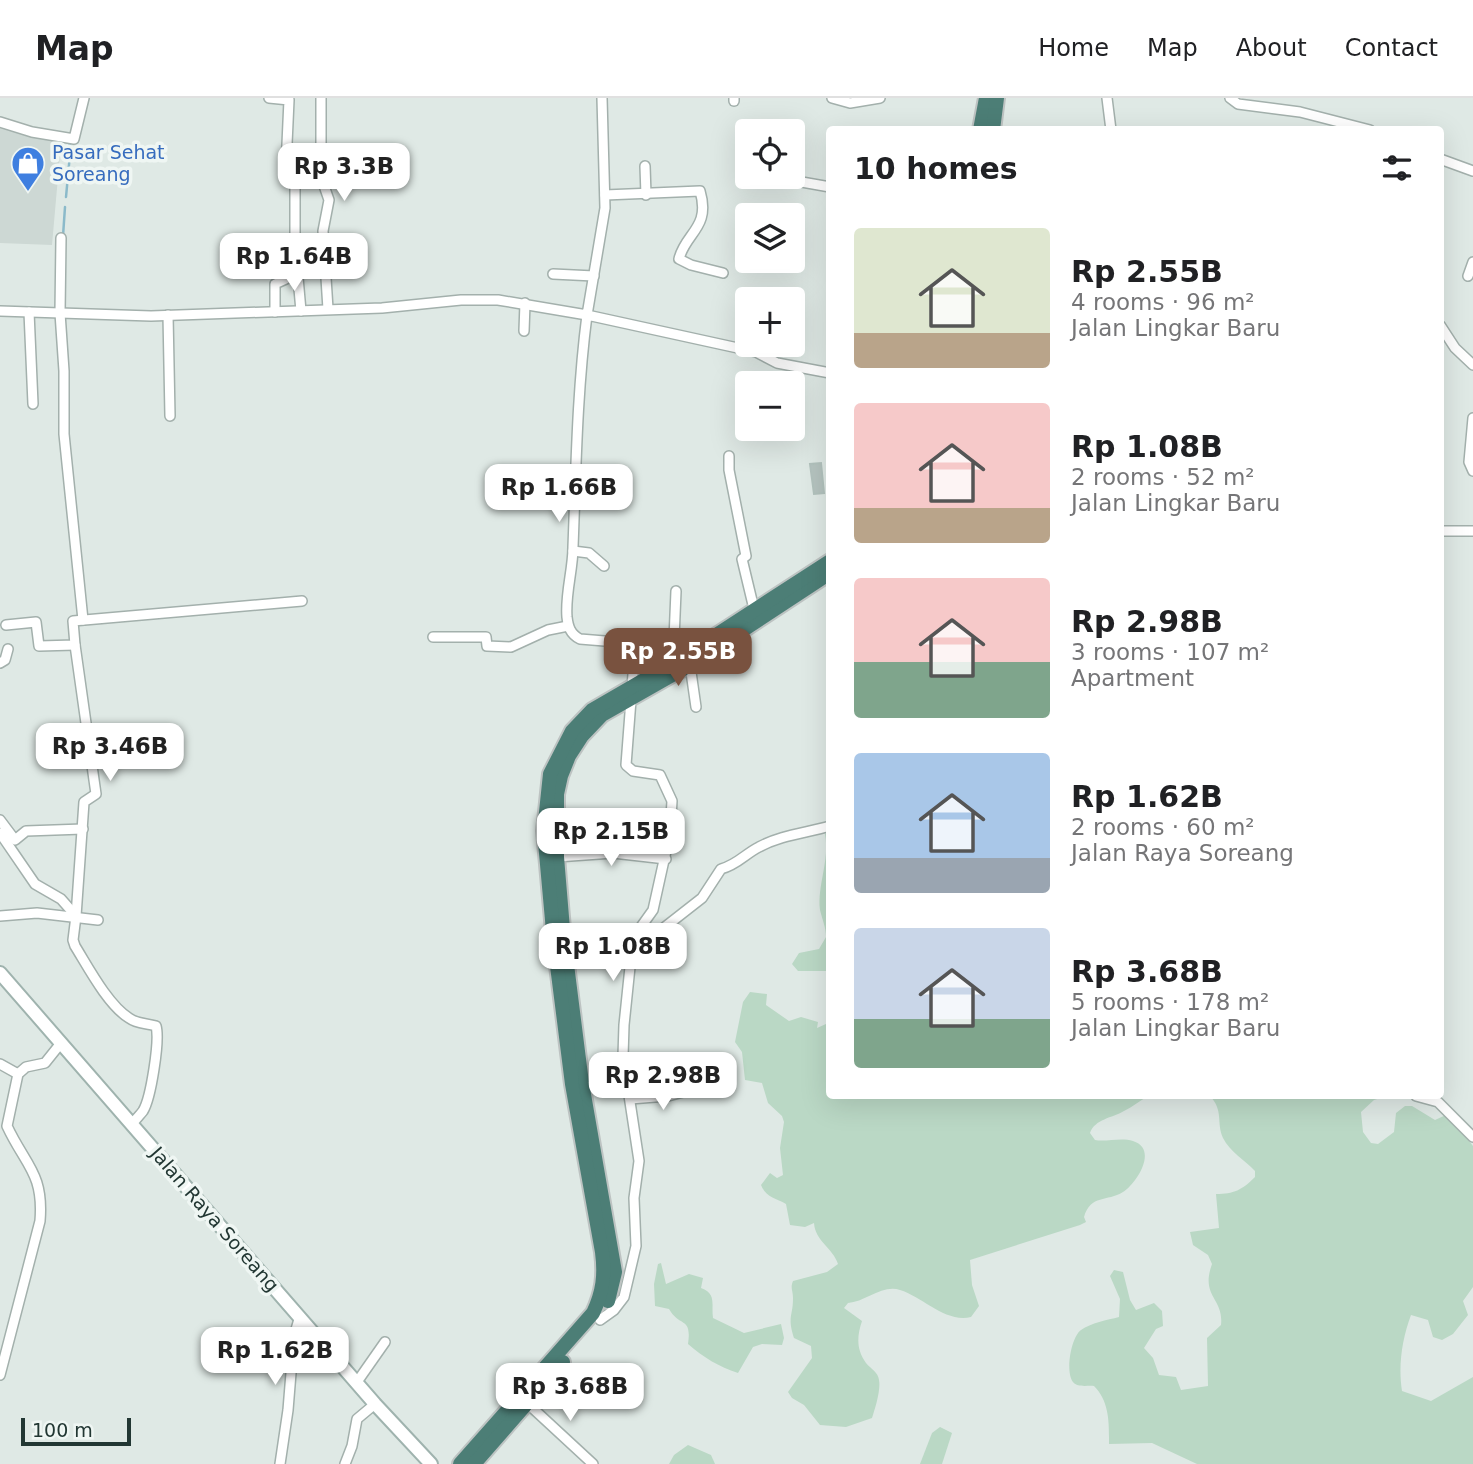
<!DOCTYPE html>
<meta charset="utf-8">
<style>
body{margin:0;font-family:"DejaVu Sans",sans-serif;background:#f2f2f2;color:#202124;height:100vh;display:flex;flex-direction:column;font-size:26px;white-space:nowrap}
*{box-sizing:border-box;margin:0}
p{font-size:23px;color:#757577}
.icon{flex:none;width:38px;height:38px;fill:none;stroke:currentColor;stroke-width:2;stroke-linecap:round;stroke-linejoin:round}
.map{position:relative;flex:1;overflow:hidden}
.panel{position:absolute;left:826px;top:28px;width:618px;height:973px;display:flex;flex-direction:column;background:#fff;border-radius:7px;box-shadow:0 7px 28px #0002}
.panel>*{flex:none}
.tools{position:absolute;left:735px;top:21px;display:grid;gap:14px}
.tools a{display:grid;place-items:center;width:70px;height:70px;border-radius:7px;background:#fff;box-shadow:0 7px 28px #0002;font-size:35px}
.scale{position:absolute;left:21px;bottom:18px;width:110px;box-sizing:border-box;padding-left:7px;border:4px solid #223733;border-top:0;font-size:19px;line-height:24px;white-space:nowrap;color:#223733;-webkit-text-stroke:5px #eff6f3;paint-order:stroke}
.price{position:absolute;translate:-50% -60px;padding:0 16px;border-radius:14px;background:#fff;color:#222;font-size:23px;line-height:46px;filter:drop-shadow(0 2px 4px #0008)}
.price::after{content:'';position:absolute;left:50%;top:42px;width:21px;height:16px;margin-left:-10px;background:inherit;clip-path:polygon(0 0,100% 0,50% 100%)}
.price.on{background:#79523f;color:#fff}
ul{padding:0;list-style:none}
li{display:flex;align-items:center;gap:21px;height:175px;padding:0 28px}
li span{display:grid;place-items:center;flex:none;width:196px;height:140px;border-radius:7px;color:#555}
li>.icon{margin-inline-start:auto}
span .icon{width:84px;height:84px;fill:#fffc;stroke-width:1}
li b{font-size:30px}
h2{display:flex;justify-content:space-between;align-items:center;height:84px;padding:0 28px;font-size:30px}
header{display:flex;align-items:center;gap:42px;box-sizing:border-box;height:98px;padding:0 35px;background:#fff;border-bottom:2px solid #e0e0e0}
header strong{font-size:33px}
nav{display:flex;gap:38px;margin-inline-start:auto;font-size:24px}
.map>svg:first-child{display:block}
</style>
<header>
<strong>Map</strong>
<nav><a>Home</a><a>Map</a><a>About</a><a>Contact</a></nav>
</header>
<div class="map">
<svg width="1473" height="1366" viewBox="0 0 1473 1366">
<rect width="100%" height="100%" fill="#dfe9e5"/>
<path fill="#cdd8d4" d="M0,26L61,45L52,147L0,145Z"/>
<g fill="#bad8c5">
<path d="M829,733V873H798L792,866L799,855L819,851L826,839C826,829 822,821 820,812C817,787 830,763 825,736Z"/>
<path d="M750,894L767,896L766,907L789,923L801,919L818,924L817,930L826,926L829,921L830,998H1149C1140,1002 1133,1009 1124,1013C1112,1020 1095,1021 1090,1035L1095,1042C1107,1044 1121,1039 1133,1043C1159,1051 1136,1086 1123,1094C1107,1104 1091,1096 1084,1119L1086,1124L1080,1127L970,1162L972,1187L979,1208L971,1219C945,1225 923,1199 900,1192C883,1186 865,1204 848,1205L844,1210L862,1223C857,1238 856,1251 866,1265C871,1271 878,1274 879,1282C881,1292 875,1311 872,1320L846,1329L820,1327L804,1307L792,1300L788,1294L812,1260L811,1248L794,1240C787,1218 793,1219 793,1200C793,1192 790,1190 793,1183L827,1174L838,1166C833,1150 815,1143 814,1125L805,1129L790,1127L786,1106C776,1100 766,1100 761,1087L770,1075L777,1080L783,1077L780,1050L784,1024L782,1018L768,1005L762,985L745,982L742,954L735,944L743,904Z"/>
<path d="M1210,998H1387L1374,1002L1361,1014L1363,1034L1371,1045L1378,1046L1394,1034L1396,1015L1405,1008H1412L1435,1022L1448,1016L1473,1048V1189L1463,1203L1468,1217L1453,1236L1442,1242L1433,1239L1428,1222L1411,1217C1402,1241 1398,1268 1402,1293L1431,1303L1473,1279V1366H1197L1152,1345L1109,1346C1109,1326 1110,1304 1094,1288C1088,1287 1078,1290 1073,1284C1065,1274 1071,1239 1081,1232C1091,1225 1107,1222 1119,1219L1120,1201L1110,1178L1114,1172L1123,1174L1130,1202L1136,1212L1154,1205L1162,1213L1163,1228L1156,1231L1144,1250L1153,1260L1159,1277L1176,1279L1181,1292L1208,1288L1207,1240L1221,1227C1224,1200 1200,1199 1212,1166L1208,1157L1193,1147L1190,1134L1219,1130L1216,1096C1234,1096 1242,1092 1255,1079V1073C1245,1062 1230,1054 1223,1040C1216,1024 1224,1013 1210,998Z"/>
<path d="M661,1165L666,1186L689,1176L703,1180L701,1190C717,1196 711,1206 713,1220L744,1235L781,1226L784,1240L782,1247L762,1246L753,1249L738,1275C719,1269 703,1259 688,1246C692,1218 680,1230 669,1211L655,1208L654,1186L658,1166Z"/>
<path d="M940,1329L952,1335L942,1366H920L932,1335Z"/>
<path d="M688,1347L711,1357L715,1366H669L674,1357Z"/>
</g>
<g fill="none" stroke-linecap="round" stroke-linejoin="round">
<g stroke="#8bbaca" stroke-width="2.5">
<path d="M59,43L68,44L71,49"/>
<path d="M66,99L70,56"/>
<path d="M63,138L65,109"/>
</g>
</g>
<path fill="#b5c3bf" stroke="#b2c2bd" stroke-width="2" d="M821,365L824,395L814,396L810,366Z"/>
<g fill="none" stroke-linecap="round" stroke-linejoin="round">
<defs>
<g id="minor">
<path d="M269,0L289,2L286,68L295,74V146L301,213"/>
<path d="M321,0V79L329,102L323,133L328,211"/>
<path d="M832,0L850,5L880,0"/>
<path d="M1107,0L1111,32"/>
<path d="M1230,0L1238,6L1300,14L1370,32"/>
<path d="M734,3V0"/>
<path d="M0,24L32,34L74,41L84,0"/>
<path d="M1440,61L1473,73"/>
<path d="M645,68L646,97"/>
<path d="M771,79L774,83H796L830,89"/>
<path d="M605,97L700,93C711,130 685,135 679,161L691,167L723,175"/>
<path d="M61,140L60,215L64,273V336L83,522"/>
<path d="M553,176L594,178"/>
<path d="M1468,178L1473,164"/>
<path d="M0,213L151,218L382,210L461,202H498L587,217L605,110L602,0"/>
<path d="M29,214L33,306"/>
<path d="M275,214V186L286,181L288,175"/>
<path d="M168,217L170,318"/>
<path d="M1440,227L1455,250L1473,267"/>
<path d="M524,233L525,205"/>
<path d="M1473,320L1469,364L1473,373"/>
<path d="M729,358V372L746,458L742,461L754,511"/>
<path d="M1440,433H1473"/>
<path d="M573,453L589,455L604,468"/>
<path d="M6,527L36,524L39,548L75,547L73,523L302,503"/>
<path d="M433,539H486L487,548L511,549L548,532L568,528"/>
<path d="M75,547L96,696L84,704L76,818"/>
<path d="M0,565L5,562L8,551"/>
<path d="M673,565L676,493"/>
<path d="M690,567L696,609"/>
<path d="M0,722L15,742L26,733L83,731"/>
<path d="M0,735L35,786L61,801L76,818L73,842L75,848C88,869 108,907 129,920C137,926 146,925 156,928C160,942 151,1000 143,1013C140,1017 135,1022 132,1026"/>
<path d="M557,759L613,755L666,761"/>
<path d="M0,818L37,815L98,822"/>
<path d="M632,847L647,843L702,800L721,771C737,767 745,756 759,749C781,737 806,735 830,728"/>
<path d="M0,966L18,976"/>
<path d="M1416,998L1438,1004L1473,1039"/>
<path d="M630,1001L668,998L691,992"/>
<path d="M600,1222L614,1212L624,1199L636,1148L634,1100L639,1063L623,958L624,927L633,840L653,812L670,735L672,703L660,677L633,673L626,667L635,550L629,545L580,541C570,536 568,528 567,519C565,496 573,472 573,449C576,371 577,294 587,217L756,254L777,265L830,275"/>
<path d="M0,1277L40,1123C44,1075 25,1067 7,1028L18,976L26,969L45,965L61,945"/>
<path d="M357,1284L385,1244"/>
<path d="M527,1305L593,1366"/>
<path d="M280,1366L288,1312L294,1238L300,1218"/>
<path d="M345,1366L352,1348L357,1321L375,1306"/>
</g>
<path id="secondary" d="M0,875L375,1306L431,1366"/>
<g id="trunk">
<path d="M980,32L986,0"/>
<path d="M993,32L997,0"/>
<path d="M608,1203L615,1174L582,985L564,843L557,759V696L561,678L569,658L582,638L602,617L690,567L830,475"/>
<path d="M460,1366L593,1215C603,1194 605,1177 602,1154L572,986L554,844L544,733L550,676L572,633L592,612L673,565L830,463"/>
<path d="M474,1366L563,1264"/>
</g>
</defs>
<use href="#minor" stroke="#a3b0ac" stroke-width="12"/>
<use href="#secondary" stroke="#9fb3ae" stroke-width="16"/>
<use href="#trunk" stroke="#bdc3c2" stroke-width="18"/>
<use href="#minor" stroke="#fff" stroke-width="9"/>
<use href="#secondary" stroke="#fff" stroke-width="12"/>
<use href="#trunk" stroke="#4c7e76" stroke-width="14"/>
</g>
<defs>
<symbol id="shop-pin" viewBox="-11 -11 22 30"><path d="M0 17L-7.5 6A9.5 9.5 0 1 1 7.5 6Z" fill="#3f7fe0" stroke="#eff6f3"/><path d="M-5-2.5h2.3a2.7 3.5 0 0 1 5.4 0H5L5.5 6h-11ZM-1.5-2.5h3a1.5 2.3 0 0 0-3 0Z" fill="#fff"/></symbol>
</defs>
<g fill-rule="evenodd">
<use href="#shop-pin" x="9" y="46" width="38" height="52"/>
</g>
<g text-anchor="middle" stroke-width="7" stroke-linejoin="round" paint-order="stroke">
<g font-size="19" fill="#366cbe" stroke="#eff6f3" text-anchor="start">
<text x="52" y="61">Pasar Sehat<tspan x="52" dy="22">Soreang</tspan></text>
</g>
<g font-size="19" fill="#223733" stroke="#eff6f3">
<text transform="translate(215 1121) rotate(49)" y="7">Jalan Raya Soreang</text>
</g>
</g>
</svg>
<div class="tools">
<a><svg class="icon" aria-label="locate" viewBox="0 0 24 24"><circle cx="12" cy="12" r="6"/><path d="M12 2v4M12 18v4M2 12h4M18 12h4"/></svg></a>
<a><svg class="icon" aria-label="layers" viewBox="0 0 24 24"><path d="M12 4l9 5-9 5-9-5zM3 14l9 5 9-5"/></svg></a>
<a>+</a>
<a>−</a>
</div>
<div class="scale">100 m</div>
<b class="price" style="left:344px;top:105px">Rp 3.3B</b>
<b class="price" style="left:294px;top:195px">Rp 1.64B</b>
<b class="price" style="left:559px;top:426px">Rp 1.66B</b>
<b class="price on" style="left:678px;top:590px">Rp 2.55B</b>
<b class="price" style="left:110px;top:685px">Rp 3.46B</b>
<b class="price" style="left:611px;top:770px">Rp 2.15B</b>
<b class="price" style="left:613px;top:885px">Rp 1.08B</b>
<b class="price" style="left:663px;top:1014px">Rp 2.98B</b>
<b class="price" style="left:275px;top:1289px">Rp 1.62B</b>
<b class="price" style="left:570px;top:1325px">Rp 3.68B</b>
<section class="panel">
<h2>10 homes<svg class="icon" aria-label="filters" viewBox="0 0 24 24"><path d="M4 7h16M4 17h16"/><circle cx="9" cy="7" r="2"/><circle cx="15" cy="17" r="2"/></svg></h2>
<ul>
<li><span style="background:linear-gradient(#dfe7d0 75%,#b9a48a 0)"><svg class="icon" aria-label="home" viewBox="0 0 24 24"><path d="M3 11l9-7 9 7M6 9v11h12V9"/></svg></span><div><b>Rp 2.55B</b><p>4 rooms · 96 m²</p><p>Jalan Lingkar Baru</p></div></li>
<li><span style="background:linear-gradient(#f6c9c9 75%,#b9a48a 0)"><svg class="icon" aria-label="home" viewBox="0 0 24 24"><path d="M3 11l9-7 9 7M6 9v11h12V9"/></svg></span><div><b>Rp 1.08B</b><p>2 rooms · 52 m²</p><p>Jalan Lingkar Baru</p></div></li>
<li><span style="background:linear-gradient(#f6c9c9 60%,#7fa58c 0)"><svg class="icon" aria-label="home" viewBox="0 0 24 24"><path d="M3 11l9-7 9 7M6 9v11h12V9"/></svg></span><div><b>Rp 2.98B</b><p>3 rooms · 107 m²</p><p>Apartment</p></div></li>
<li><span style="background:linear-gradient(#a9c7e8 75%,#9aa5b1 0)"><svg class="icon" aria-label="home" viewBox="0 0 24 24"><path d="M3 11l9-7 9 7M6 9v11h12V9"/></svg></span><div><b>Rp 1.62B</b><p>2 rooms · 60 m²</p><p>Jalan Raya Soreang</p></div></li>
<li><span style="background:linear-gradient(#c9d6e8 65%,#7fa58c 0)"><svg class="icon" aria-label="home" viewBox="0 0 24 24"><path d="M3 11l9-7 9 7M6 9v11h12V9"/></svg></span><div><b>Rp 3.68B</b><p>5 rooms · 178 m²</p><p>Jalan Lingkar Baru</p></div></li>
</ul>
</section>
</div>
